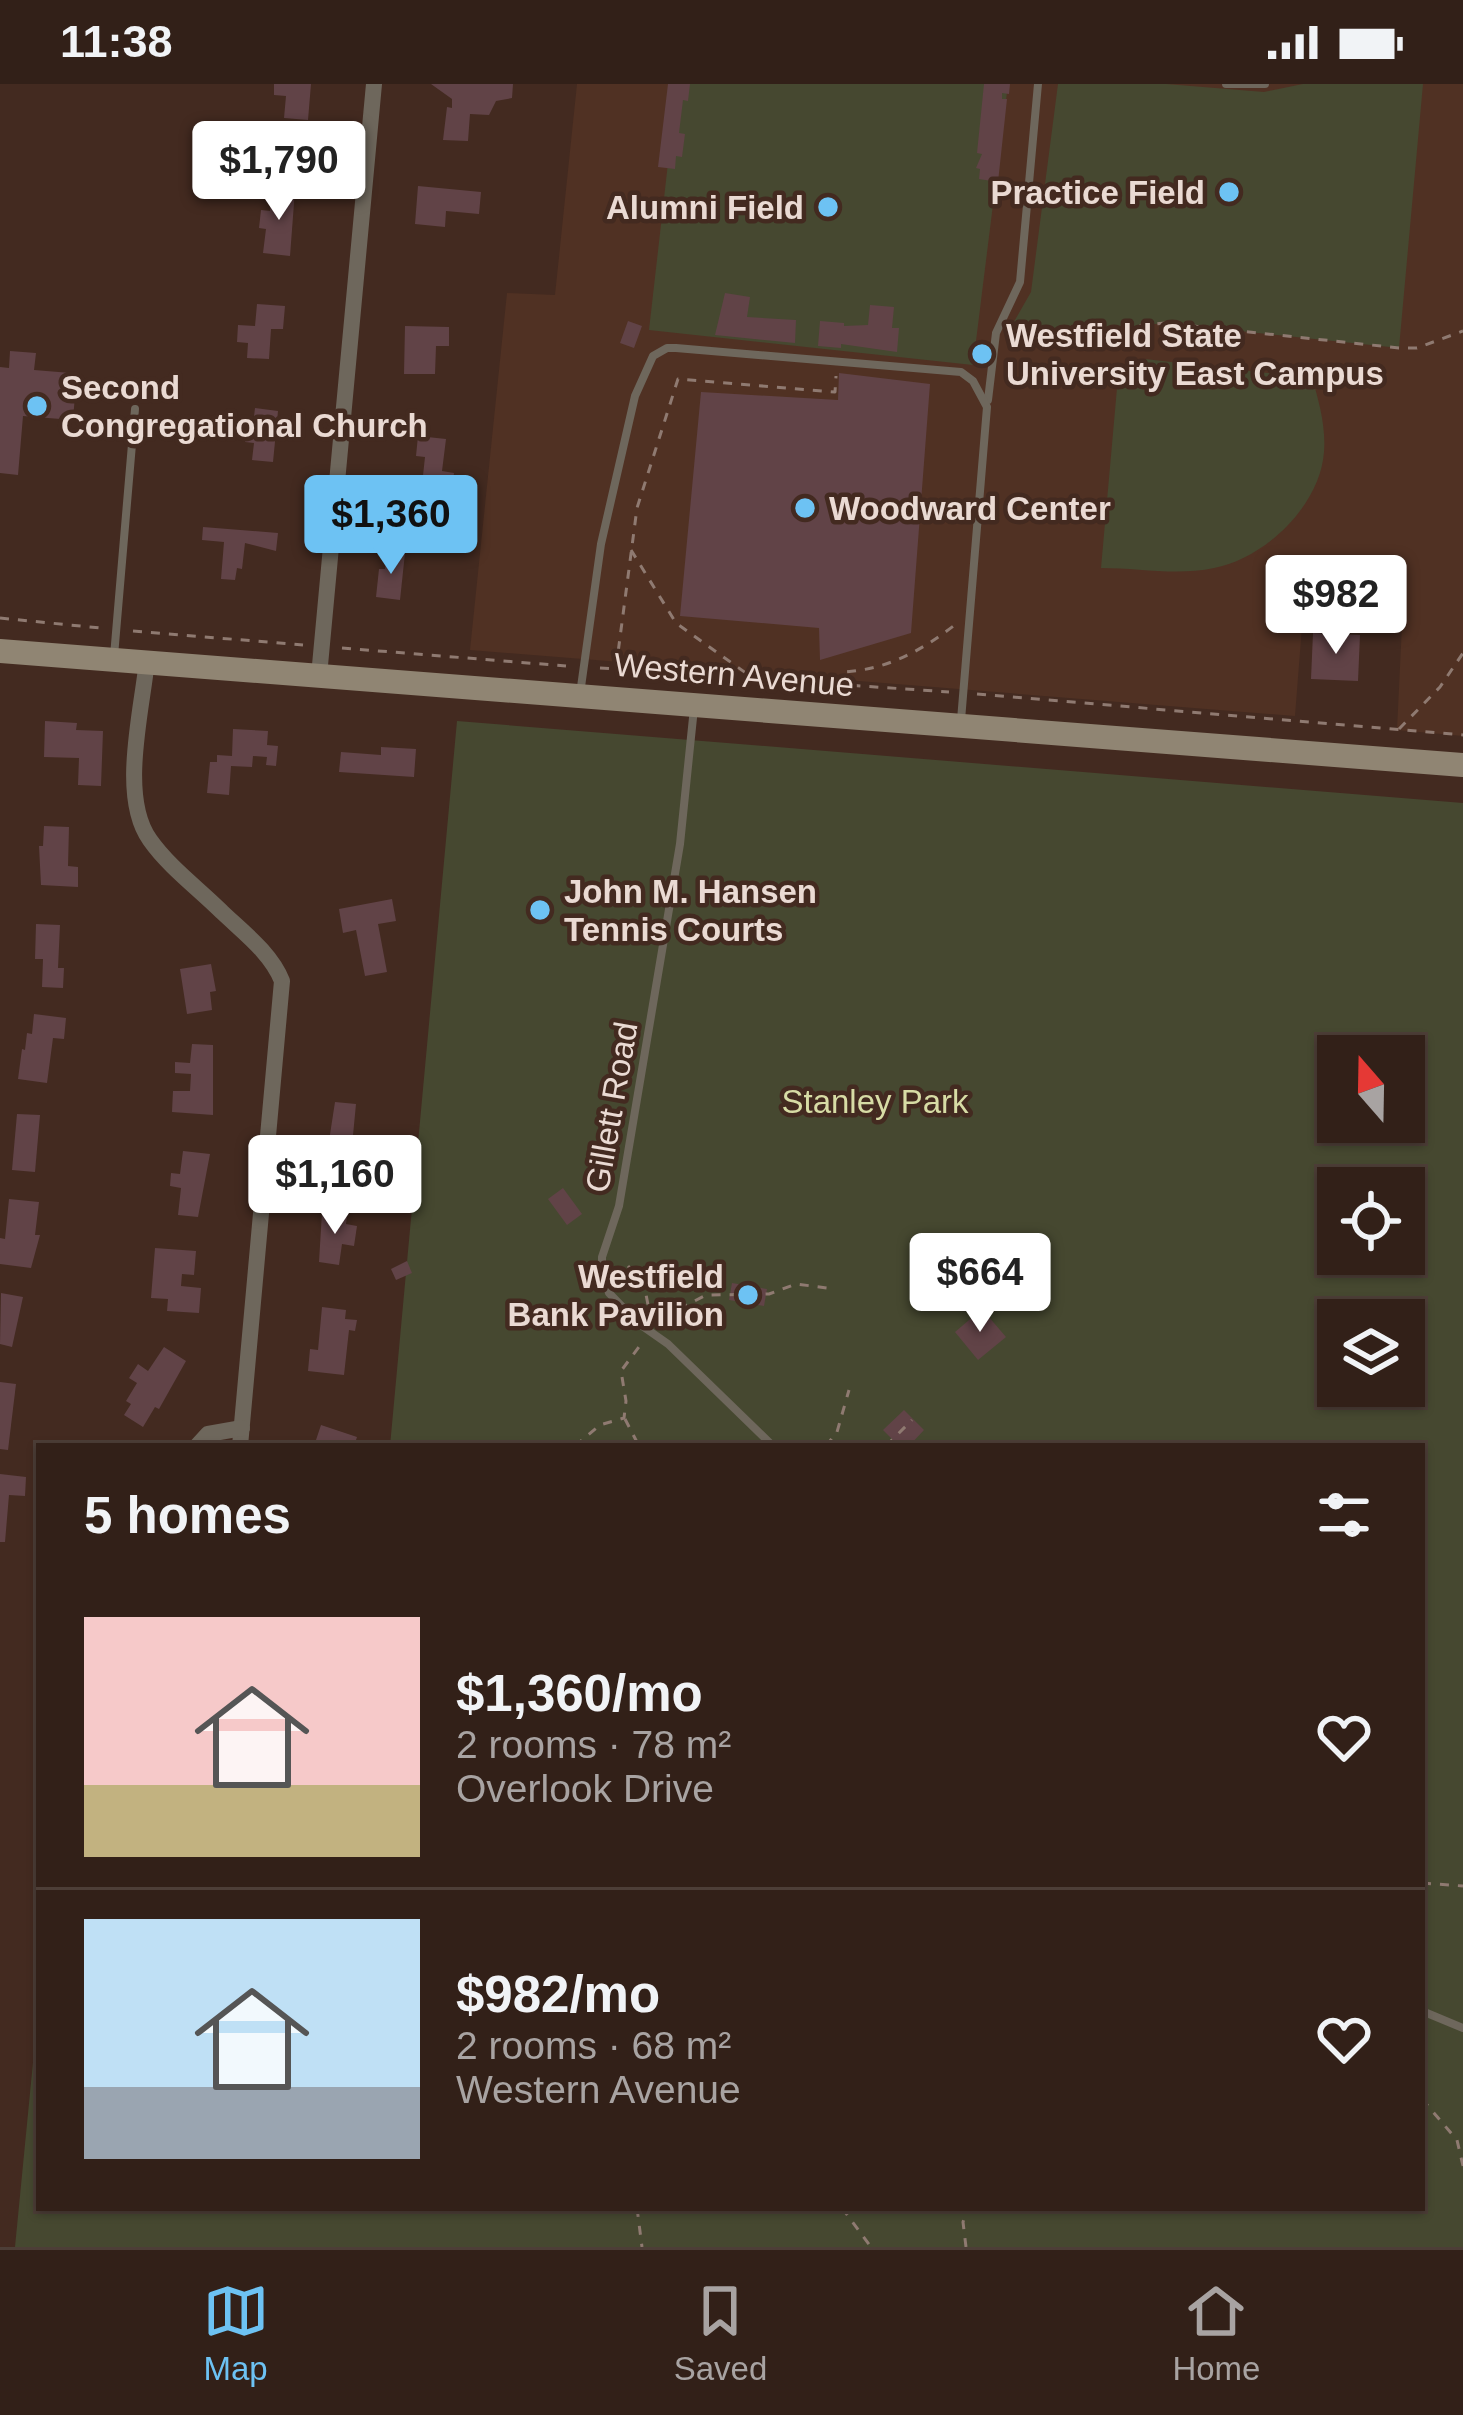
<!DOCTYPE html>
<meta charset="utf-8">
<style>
body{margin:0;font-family:Arial,sans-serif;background:#3d2d25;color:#f1f3f6;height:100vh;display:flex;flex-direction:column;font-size:45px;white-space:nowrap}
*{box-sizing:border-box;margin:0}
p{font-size:39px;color:#a8a3a2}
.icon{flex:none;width:66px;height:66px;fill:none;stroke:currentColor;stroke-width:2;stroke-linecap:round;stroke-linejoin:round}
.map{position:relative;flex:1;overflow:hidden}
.panel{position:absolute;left:36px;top:1359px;width:1389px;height:768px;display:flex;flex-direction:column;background:#322018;border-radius:0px;box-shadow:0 3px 9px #0004,0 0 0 3px #4d3e37}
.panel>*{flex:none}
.needle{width:78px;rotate:340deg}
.buttons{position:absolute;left:1317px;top:951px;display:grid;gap:24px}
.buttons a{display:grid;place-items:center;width:108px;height:108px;border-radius:0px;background:#322018;box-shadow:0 3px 9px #0004,0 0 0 3px #4d3e37;font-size:60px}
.price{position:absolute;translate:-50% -102px;padding:0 27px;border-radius:12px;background:#fff;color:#222;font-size:39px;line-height:78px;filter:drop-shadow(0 3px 6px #0008)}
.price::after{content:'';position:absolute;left:50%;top:72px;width:36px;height:27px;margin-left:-18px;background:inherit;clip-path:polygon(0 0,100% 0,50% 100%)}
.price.active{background:#6dc2f3;color:#111}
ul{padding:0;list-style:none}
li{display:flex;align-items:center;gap:36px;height:300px;padding:0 48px}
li+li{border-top:3px solid #4d3e37}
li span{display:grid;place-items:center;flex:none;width:336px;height:240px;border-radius:0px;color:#555}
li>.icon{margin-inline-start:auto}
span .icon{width:144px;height:144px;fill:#fffc;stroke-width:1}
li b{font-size:51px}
h2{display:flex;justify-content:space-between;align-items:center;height:144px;padding:0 48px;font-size:51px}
.status{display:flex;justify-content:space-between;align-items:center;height:84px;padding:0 60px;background:#322018;direction:ltr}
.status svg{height:33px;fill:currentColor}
.tab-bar{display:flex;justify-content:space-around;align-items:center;height:168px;border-top:3px solid #4d3e37;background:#322018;font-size:33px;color:#a8a3a2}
.tab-bar a{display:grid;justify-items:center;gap:6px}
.tab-bar .active{color:#6dc2f3}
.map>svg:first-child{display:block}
</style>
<div class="status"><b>11:38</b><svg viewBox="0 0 49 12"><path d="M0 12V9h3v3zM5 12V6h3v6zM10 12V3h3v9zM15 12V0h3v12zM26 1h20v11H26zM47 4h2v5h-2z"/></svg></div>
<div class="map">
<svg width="1463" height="2163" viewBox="0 0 1463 2163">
<rect width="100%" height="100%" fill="#432a20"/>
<path fill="#503123" d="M577,0H1463V652L1397,646L1404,499L1306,491L1295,632L470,566L507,209L555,211Z"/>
<g fill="#464830" fill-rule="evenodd">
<path d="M677,0H1008L973,281L649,246Z"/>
<path d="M1058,0H1166L1264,8L1303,0H1423L1399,264L1165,239L1075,248L1011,243L1031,208Z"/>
<path d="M1145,275L1312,294C1319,317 1326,343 1324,368C1320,422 1265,474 1214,484C1177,492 1139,484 1101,484L1118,293Z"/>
<path d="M457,637L1463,719V2163H15L39,1917V2124H1422V1362H390ZM1338,972H1404V1038H1338ZM1338,1104H1404V1170H1338ZM1338,1236H1404V1302H1338Z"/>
</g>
<g fill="#614347">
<path d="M274,0H311L308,36L284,34L286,12L274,11Z"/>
<path d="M431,0H513L512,14L496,17L489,31L470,30L468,57L443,56L447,23L452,24V15Z"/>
<path d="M668,0H690L688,17L683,16L679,49L685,50L682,73L676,72L675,85L658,83Z"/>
<path d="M984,0H1010L1009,10L1002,9V15H1007L998,98L979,95L980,85L976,84L982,70L977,69Z"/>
<path d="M418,102L481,108L479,130L446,127L445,143L415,140Z"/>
<path d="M273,104L295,106L290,172L263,169L266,145L259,144L261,126L270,127Z"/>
<path d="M619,116L642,119L640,135L617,132Z"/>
<path d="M725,209L750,213L747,233L796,236L795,259L715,251Z"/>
<path d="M257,220L285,222L283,245H271L269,275L247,274L248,259L237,258L238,241L255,242Z"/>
<path d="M870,221L894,223L892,244H899L897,268L841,260V264L818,262L820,237L844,239V242L868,241Z"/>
<path d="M628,237L642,242L634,264L620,259Z"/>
<path d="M405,242L449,243V262H436L435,290H404Z"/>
<path d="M10,267L36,269L34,286L71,289L69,311H75L73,336L23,332L18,391L0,389V283L9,284Z"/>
<path d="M839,289L930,300L911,549L820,576L819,544L680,532L701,308L838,316Z"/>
<path d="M255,324L278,327L273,378L252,376L254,359L245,358V349L252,350Z"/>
<path d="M418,352L446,355L442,387L454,389L453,396L444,395L442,412L421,410L425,373L416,372Z"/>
<path d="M203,443L278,449L276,467L245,459L242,485L237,484L235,496L221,495L224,458L202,456Z"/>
<path d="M387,467L405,469L400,516L376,513L379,485H385Z"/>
<path d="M1313,549L1360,551L1358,597L1311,595Z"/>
<path d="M45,637L77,639L76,646L103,647L101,702L78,701L79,674L44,673Z"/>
<path d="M233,645L268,647L267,661L278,662L276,682L266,681L267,673L253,672L252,683L231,682L229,711L207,709L210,678H217V671L232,672Z"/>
<path d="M381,663L416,665L414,693L339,688L341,668L381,671Z"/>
<path d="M44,742L69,743L68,782L78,783V803L41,801L39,762H43Z"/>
<path d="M392,815L396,837L378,840L387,888L365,892L356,846L343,849L339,825Z"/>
<path d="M36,840L60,841L58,884H64L63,904L42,903L43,875H35Z"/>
<path d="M211,880L216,907L210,908L212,926L187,930L180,885Z"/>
<path d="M34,930L66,934L64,955L53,954L47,999L18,995L22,965L25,966L27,949L32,950Z"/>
<path d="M192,960L213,961V1031L172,1028L173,1007H190L191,990L175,989V978L190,979Z"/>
<path d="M335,1018L356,1020L351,1072L327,1070Z"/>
<path d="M17,1030L40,1031L35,1088L12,1086Z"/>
<path d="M183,1067L210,1070L198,1133L178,1131L181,1104L170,1102L171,1089L180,1090Z"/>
<path d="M563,1104L582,1130L567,1141L548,1115Z"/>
<path d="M9,1115L39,1118L35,1151H40L31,1184L0,1180V1154L5,1155Z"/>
<path d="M322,1128L347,1132L346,1140L357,1142L354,1162L342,1160L339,1181L319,1178Z"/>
<path d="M155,1164L196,1167L194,1191L182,1190L181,1202L201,1204L199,1229L167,1227L168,1215L151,1214Z"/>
<path d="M407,1177L412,1189L396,1196L391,1185Z"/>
<path d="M732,1199L767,1205L764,1222L729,1216Z"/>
<path d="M1,1209L23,1213L12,1263L0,1260Z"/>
<path d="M322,1223L346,1226L345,1235L357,1236L355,1247L349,1246L344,1291L308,1287L310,1265L318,1266Z"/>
<path d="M982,1225L1006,1253L978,1276L955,1248Z"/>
<path d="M164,1263L186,1277L159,1325L155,1323L143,1343L124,1331L131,1320L126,1317L137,1299L129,1294L138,1280L148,1287Z"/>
<path d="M0,1298L16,1300L8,1366L0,1365Z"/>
<path d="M904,1326L924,1346L909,1362H899L883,1346Z"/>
<path d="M321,1341L357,1353L354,1362H314Z"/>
<path d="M0,1390L26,1393L25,1412L9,1411L5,1458H0Z"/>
</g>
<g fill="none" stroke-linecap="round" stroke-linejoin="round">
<g stroke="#8f7a71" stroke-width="3" stroke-dasharray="9 9" stroke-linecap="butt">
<path d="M1014,243L1075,248L1165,239L1399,264H1417L1463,247"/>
<path d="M631,466L676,539L750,592"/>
<path d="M0,534L100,544"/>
<path d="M133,547L303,561"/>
<path d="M342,564L566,582"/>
<path d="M600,584L949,608"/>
<path d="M616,584L637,424L678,295L835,308L836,292"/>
<path d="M842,601V588C887,586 921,567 956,540"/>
<path d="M977,610L1463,651"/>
<path d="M1399,645L1440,603L1463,569"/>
<path d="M628,1182L644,1200L649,1226"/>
<path d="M679,1225L706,1211L769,1210L796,1200L827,1204"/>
<path d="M625,1335L639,1362"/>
<path d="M575,1362L600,1341L624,1334L626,1317L621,1287L641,1260"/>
<path d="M826,1362L837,1348L849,1306"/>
<path d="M886,1362L912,1336"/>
<path d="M1422,1799L1463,1802"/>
<path d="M1422,2015L1457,2056L1463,2082"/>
<path d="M637,2124L642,2163"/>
<path d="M842,2124L871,2163"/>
<path d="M966,2163L963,2138L968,2124"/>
</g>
<g stroke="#6e675c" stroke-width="8">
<path d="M1226,0H1265"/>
<path d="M988,316L996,249L1020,198L1038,0"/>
<path d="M114,572L135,325"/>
<path d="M580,610L601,460L635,312L653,272L667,264H676L961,288L973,297L987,323L961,636"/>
<path d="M694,624L680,760L619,1122L602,1173V1187L609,1209L638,1239L668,1260L773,1362"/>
<path d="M1422,1927L1463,1944"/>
</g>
<g stroke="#6e675c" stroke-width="16">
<path d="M147,576C142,627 119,713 150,756C169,783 199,805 222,828C243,848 271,869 282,897L240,1362"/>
<path d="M319,592L374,0"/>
<path d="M197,1362L208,1350L242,1344"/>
</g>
<path stroke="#908573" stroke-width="24" d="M0,567L1463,681"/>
</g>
<g fill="#6dc2f3" stroke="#432a20" stroke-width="4.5">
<circle cx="1229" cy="108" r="12"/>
<circle cx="828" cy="123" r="12"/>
<circle cx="982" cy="270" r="12"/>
<circle cx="37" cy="322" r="12"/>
<circle cx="805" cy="424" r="12"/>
<circle cx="540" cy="826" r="12"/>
<circle cx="748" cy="1211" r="12"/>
</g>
<g text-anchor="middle" stroke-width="9" stroke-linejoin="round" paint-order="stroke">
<g font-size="33" font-weight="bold" fill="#eadad3" stroke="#432a20" text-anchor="start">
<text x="1205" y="120" text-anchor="end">Practice Field</text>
<text x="804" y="135" text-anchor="end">Alumni Field</text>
<text x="1006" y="263">Westfield State<tspan x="1006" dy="38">University East Campus</tspan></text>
<text x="61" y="315">Second<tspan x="61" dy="38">Congregational Church</tspan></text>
<text x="829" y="436">Woodward Center</text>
<text x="564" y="819">John M. Hansen<tspan x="564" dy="38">Tennis Courts</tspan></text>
<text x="724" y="1204" text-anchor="end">Westfield<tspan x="724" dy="38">Bank Pavilion</tspan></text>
</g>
<g font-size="33" fill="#eadad3" stroke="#432a20">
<text transform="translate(734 590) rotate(5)" y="12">Western Avenue</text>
<text transform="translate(611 1023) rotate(-80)" y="12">Gillett Road</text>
</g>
<g font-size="33" fill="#d7dca5" stroke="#432a20">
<text x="875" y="1029">Stanley Park</text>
</g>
</g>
</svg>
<div class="buttons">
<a><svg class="needle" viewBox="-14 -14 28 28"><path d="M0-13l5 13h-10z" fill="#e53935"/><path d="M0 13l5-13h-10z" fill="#a8a3a2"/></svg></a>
<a><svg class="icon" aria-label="locate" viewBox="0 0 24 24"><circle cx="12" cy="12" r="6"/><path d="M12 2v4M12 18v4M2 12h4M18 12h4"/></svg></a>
<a><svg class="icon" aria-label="layers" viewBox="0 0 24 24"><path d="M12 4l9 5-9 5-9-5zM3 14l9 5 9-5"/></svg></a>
</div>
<b class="price" style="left:279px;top:139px">$1,790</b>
<b class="price active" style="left:391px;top:493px">$1,360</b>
<b class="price" style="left:1336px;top:573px">$982</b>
<b class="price" style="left:335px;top:1153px">$1,160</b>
<b class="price" style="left:980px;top:1251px">$664</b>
<section class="panel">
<h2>5 homes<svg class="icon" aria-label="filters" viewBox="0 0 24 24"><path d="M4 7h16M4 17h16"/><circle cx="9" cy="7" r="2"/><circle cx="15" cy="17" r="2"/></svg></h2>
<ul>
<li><span style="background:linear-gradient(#f6c9c9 70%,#c2b280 0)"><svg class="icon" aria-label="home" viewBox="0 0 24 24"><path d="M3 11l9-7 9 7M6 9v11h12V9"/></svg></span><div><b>$1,360/mo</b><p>2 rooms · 78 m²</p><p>Overlook Drive</p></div><svg class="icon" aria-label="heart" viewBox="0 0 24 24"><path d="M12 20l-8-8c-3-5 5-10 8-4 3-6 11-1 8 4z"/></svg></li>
<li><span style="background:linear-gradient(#bfe0f5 70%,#9aa5b1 0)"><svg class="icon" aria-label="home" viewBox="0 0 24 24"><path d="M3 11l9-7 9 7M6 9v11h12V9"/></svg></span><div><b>$982/mo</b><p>2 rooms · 68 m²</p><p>Western Avenue</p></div><svg class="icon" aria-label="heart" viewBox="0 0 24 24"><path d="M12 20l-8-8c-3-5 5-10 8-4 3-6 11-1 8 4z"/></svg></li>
</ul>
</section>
</div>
<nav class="tab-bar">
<a class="active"><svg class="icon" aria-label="map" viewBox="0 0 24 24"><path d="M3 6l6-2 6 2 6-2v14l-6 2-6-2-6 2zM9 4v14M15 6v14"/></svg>Map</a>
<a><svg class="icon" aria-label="saved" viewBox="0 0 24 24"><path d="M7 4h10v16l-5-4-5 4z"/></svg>Saved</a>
<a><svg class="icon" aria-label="home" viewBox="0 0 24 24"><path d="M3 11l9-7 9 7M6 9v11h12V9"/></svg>Home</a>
</nav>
